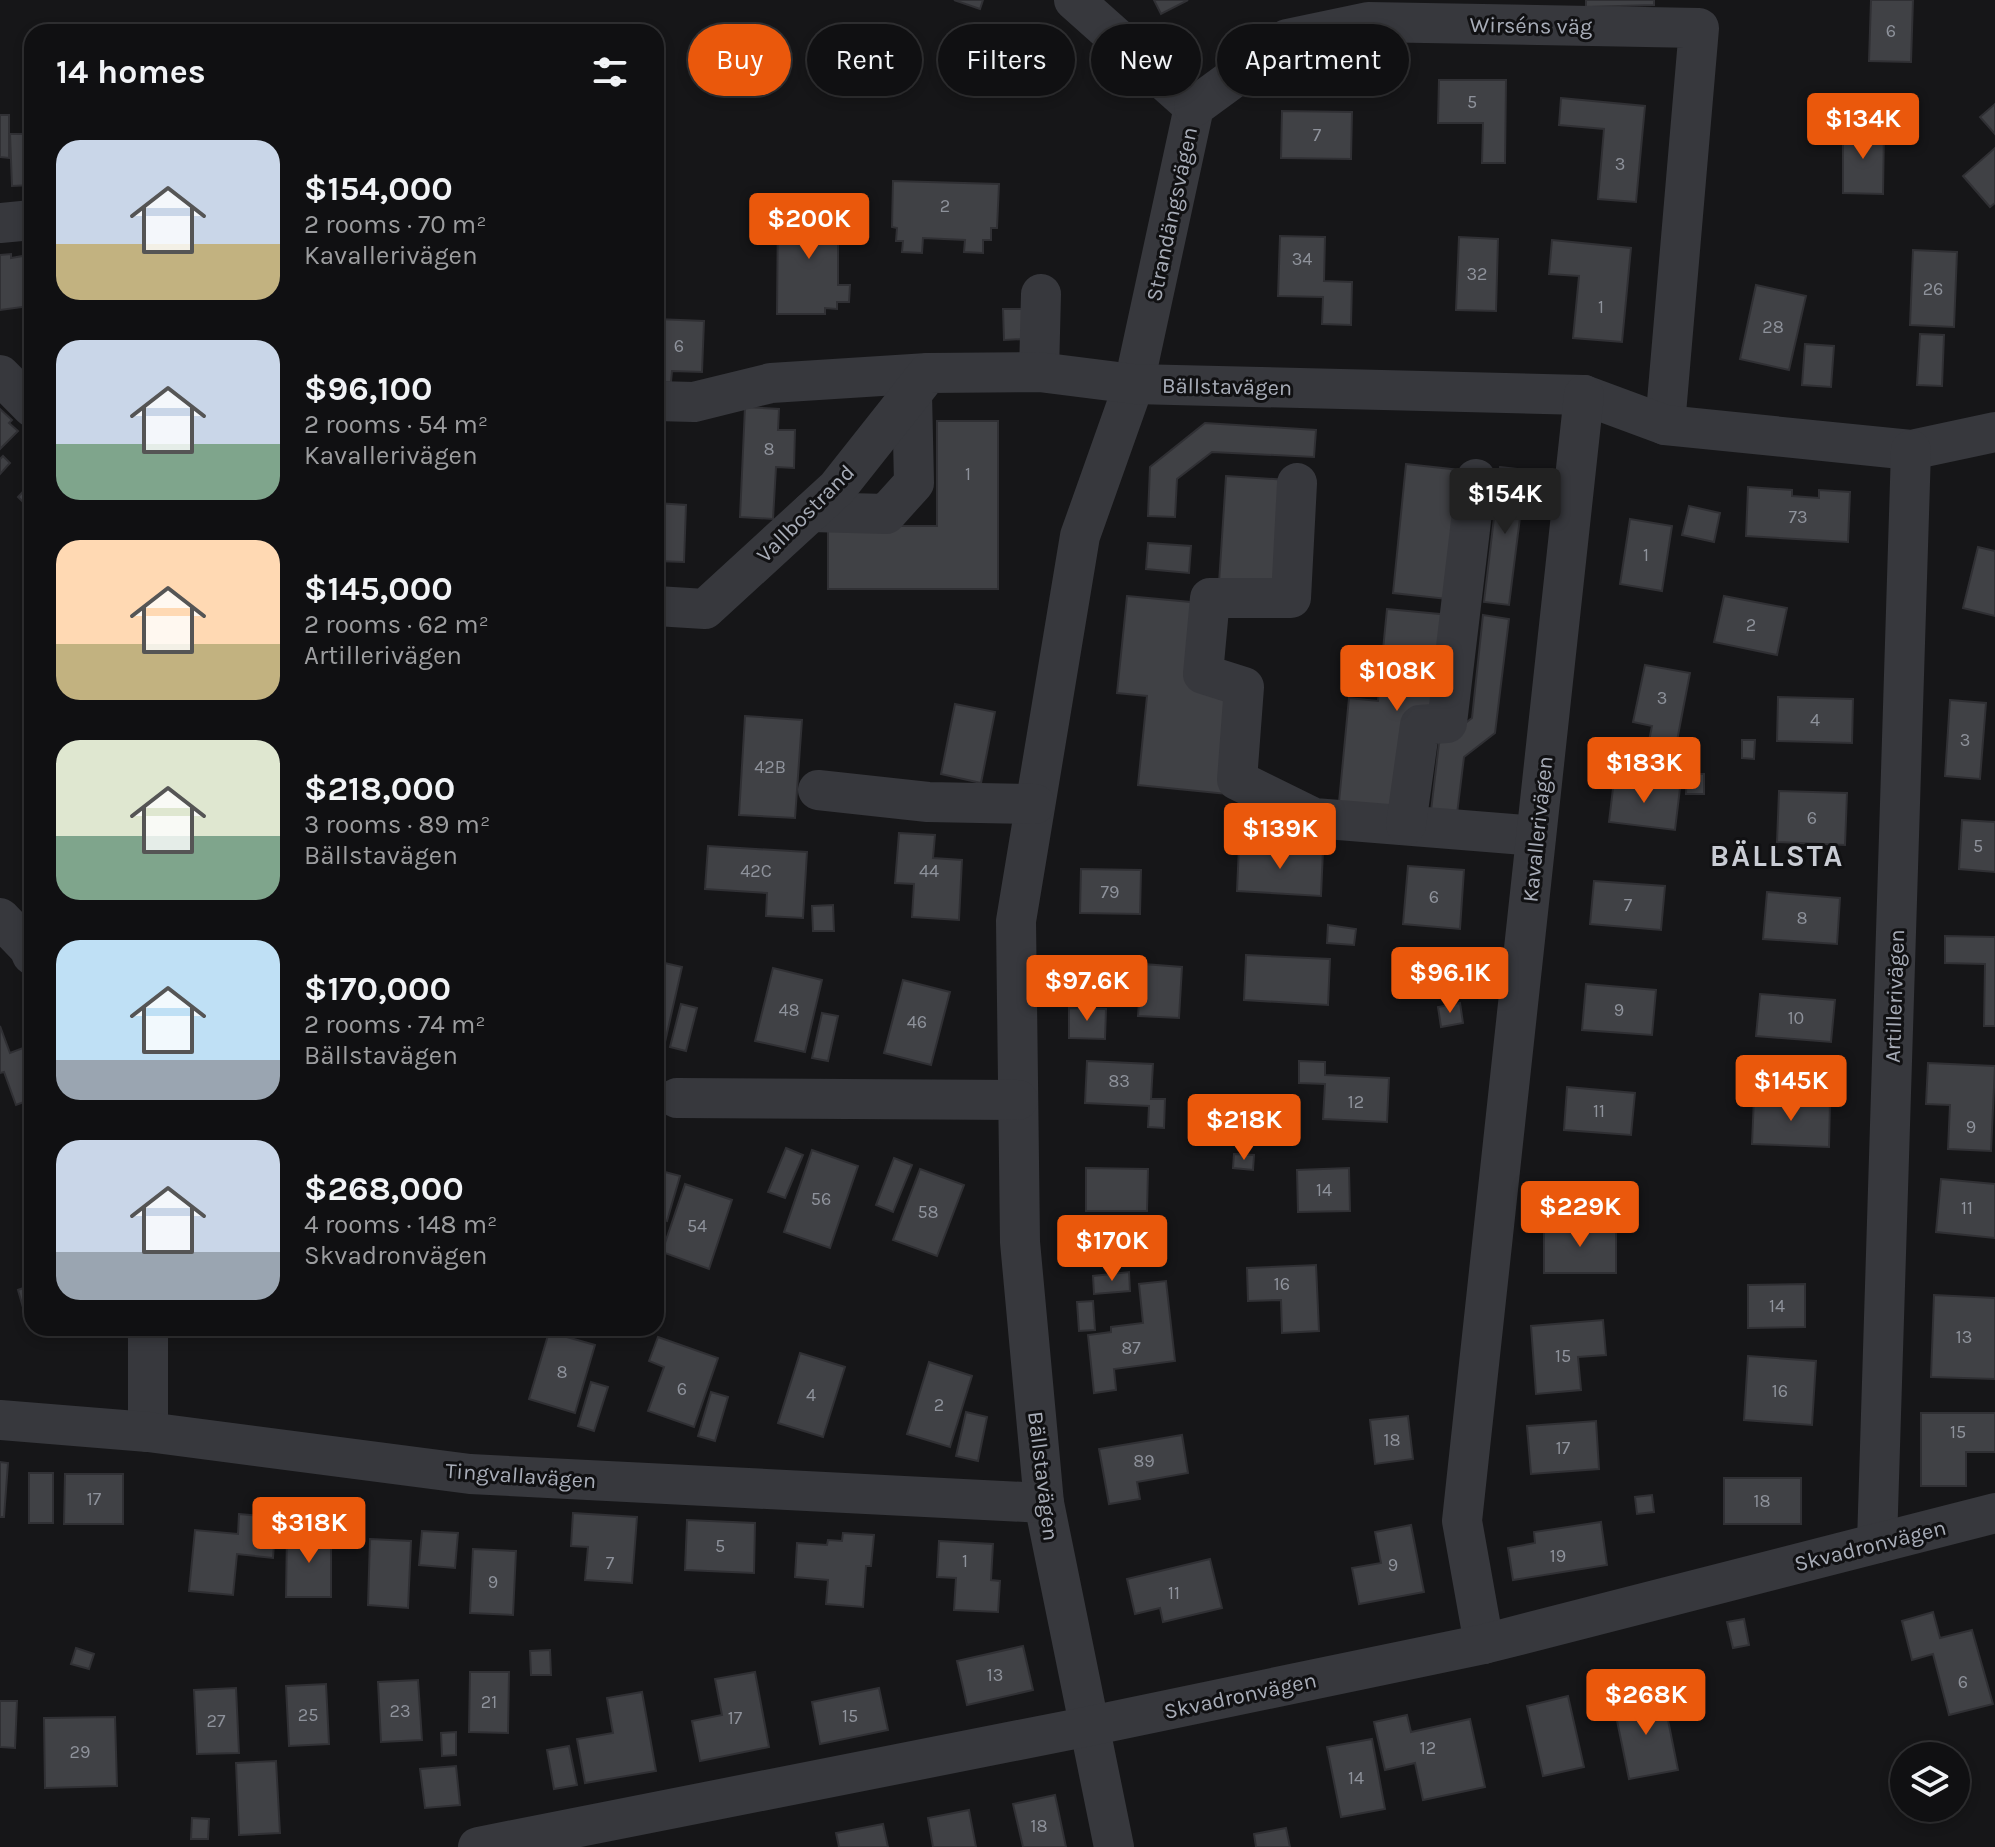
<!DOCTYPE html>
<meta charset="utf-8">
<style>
body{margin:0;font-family:Karla,sans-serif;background:#1e1e20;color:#f1f3f6;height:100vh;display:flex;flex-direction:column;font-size:30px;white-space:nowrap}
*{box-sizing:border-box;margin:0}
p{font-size:26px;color:#9c9d9f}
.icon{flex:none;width:44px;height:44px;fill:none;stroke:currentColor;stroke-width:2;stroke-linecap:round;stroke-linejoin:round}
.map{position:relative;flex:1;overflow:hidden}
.panel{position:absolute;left:24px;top:24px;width:640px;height:1312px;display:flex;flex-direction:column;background:#101012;border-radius:24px;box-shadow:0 4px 12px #0003,0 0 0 2px #303032}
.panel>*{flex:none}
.hud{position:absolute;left:688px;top:24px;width:760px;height:72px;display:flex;gap:16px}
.controls{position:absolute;left:1890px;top:1742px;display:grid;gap:16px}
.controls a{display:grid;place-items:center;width:80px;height:80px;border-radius:50%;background:#101012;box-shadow:0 4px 12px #0003,0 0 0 2px #303032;font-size:40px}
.price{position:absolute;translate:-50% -68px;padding:0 18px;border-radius:8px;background:#ea580c;color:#fff;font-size:26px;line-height:52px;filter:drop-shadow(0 2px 4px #0008)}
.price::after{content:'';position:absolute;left:50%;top:48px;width:24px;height:18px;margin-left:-12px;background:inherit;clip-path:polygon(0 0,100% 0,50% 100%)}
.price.active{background:#222;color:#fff}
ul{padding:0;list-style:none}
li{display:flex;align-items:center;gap:24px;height:200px;padding:0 32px}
li span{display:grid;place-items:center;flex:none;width:224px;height:160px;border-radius:24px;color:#555}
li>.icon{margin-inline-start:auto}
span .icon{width:96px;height:96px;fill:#fffc;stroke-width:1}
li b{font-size:34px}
h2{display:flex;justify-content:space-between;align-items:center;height:96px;padding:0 32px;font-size:34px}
.pill{padding:0 28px;border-radius:36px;background:#101012;box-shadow:0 4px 12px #0003,0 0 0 2px #303032;font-size:28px;line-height:72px}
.pill.active{background:#ea580c;color:#fff}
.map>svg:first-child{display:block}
</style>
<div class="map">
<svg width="1995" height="1847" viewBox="0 0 1995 1847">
<rect width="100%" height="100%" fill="#161618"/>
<g fill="#404145" stroke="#303034" stroke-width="2">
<path d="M954,0H983L980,9Z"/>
<path d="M1154,0H1188L1161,14Z"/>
<path d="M1586,0H1654V5L1586,7Z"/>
<path d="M1871,0H1913L1911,62L1869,61Z"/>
<path d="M1439,80H1506L1505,163H1482L1483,123H1438Z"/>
<path d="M1561,98L1645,106L1636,202L1598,199L1604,129L1559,125Z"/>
<path d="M1995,104V134L1980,117Z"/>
<path d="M1282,111L1352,112L1351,159L1281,158Z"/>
<path d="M0,115H9V158L0,157Z"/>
<path d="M1843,128H1884L1883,194L1843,193Z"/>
<path d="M10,134H32V185L12,186Z"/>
<path d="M1995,148V203L1990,207L1963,176Z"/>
<path d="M893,181L999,184L997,228H991V240H983V253L964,252L965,240L923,238L922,253L902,252L903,241H896L897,228L892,227Z"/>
<path d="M778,208H826V216H840V223H850L849,241H838V285H850L849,302H837V309L825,308V314H777Z"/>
<path d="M1280,236L1325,237L1324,281L1352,282L1351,325L1322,324L1323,297L1278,296Z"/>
<path d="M1459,237L1498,239L1496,311L1456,310Z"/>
<path d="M1552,240L1631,248L1622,342L1573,338L1579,276L1549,274Z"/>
<path d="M1913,250L1957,252L1954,327L1910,325Z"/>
<path d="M11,254V258L23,256L30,306L0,310V255Z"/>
<path d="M1756,285L1806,296L1789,370L1740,359Z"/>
<path d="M1003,309H1024V339L1004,340Z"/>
<path d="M656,319L704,321L702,372L672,371L671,382H656Z"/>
<path d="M1920,334L1944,335L1942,386L1917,385Z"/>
<path d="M1805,344L1834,346L1831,387L1802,385Z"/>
<path d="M745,407L779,409L778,430H795L794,468L776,467L773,519L740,517Z"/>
<path d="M0,409L12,420L9,423L18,431L0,449Z"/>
<path d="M937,421H998V589H828V526H937Z"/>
<path d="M1205,423L1316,430L1314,457L1212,452L1177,479L1175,517L1148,516L1150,467Z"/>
<path d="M3,456L10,463L0,474V459Z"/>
<path d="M1406,464L1469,471L1456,600L1393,593Z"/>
<path d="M1500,467L1526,470L1509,605L1484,602Z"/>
<path d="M1226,476L1289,480L1282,587L1219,583Z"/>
<path d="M32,482V511L18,497Z"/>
<path d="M1748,487L1792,490V496L1819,498V490L1850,492L1848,542L1746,536Z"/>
<path d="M656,503L686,505L684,562L656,561Z"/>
<path d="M1689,506L1720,513L1714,542L1682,535Z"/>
<path d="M1630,519L1672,526L1662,591L1620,584Z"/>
<path d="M1148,543L1191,546L1189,573L1146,569Z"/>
<path d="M1978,547L1995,551V616L1963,608Z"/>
<path d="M1127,596L1201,603L1193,683L1237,688L1227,794L1138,785L1147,696L1117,693Z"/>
<path d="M1724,596L1787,608L1777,655L1714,642Z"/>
<path d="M1387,609L1450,615L1440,719L1404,809L1339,802L1349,698L1378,701Z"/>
<path d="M1483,615L1509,619L1495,733L1464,757L1457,814L1431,811L1439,743L1472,718Z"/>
<path d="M1645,665L1690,673L1676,746L1649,741L1652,726L1633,722Z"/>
<path d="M1778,697L1853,699L1852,743L1777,741Z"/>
<path d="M1950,700L1986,703L1980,779L1945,776Z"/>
<path d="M955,704L995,712L981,783L941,774Z"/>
<path d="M745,716L802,720L795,818L739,815Z"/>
<path d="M1742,740H1755L1754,759L1742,758Z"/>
<path d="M1687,774H1704V794H1686Z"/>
<path d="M1614,780L1680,788L1675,830L1609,822Z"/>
<path d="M1779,791L1847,793L1845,845L1777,842Z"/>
<path d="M1962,820L1995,822V872L1959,869Z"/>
<path d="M899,833L935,835L933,858L962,860L959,920L912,917L914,884L895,883Z"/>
<path d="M708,846L807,852L803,918L766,916L767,893L705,889Z"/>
<path d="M1239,846L1323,850L1321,896L1237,891Z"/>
<path d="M1408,866L1464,870L1460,929L1403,924Z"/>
<path d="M1081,869L1141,870L1140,914L1080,913Z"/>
<path d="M1594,881L1665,886L1661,930L1590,924Z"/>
<path d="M1767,892L1840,898L1837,944L1763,939Z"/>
<path d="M833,905L834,931H813L812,906Z"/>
<path d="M1328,925L1356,929L1354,945L1327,943Z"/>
<path d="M1945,936L1995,937V1026H1984L1985,964L1945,963Z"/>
<path d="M1246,955L1330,959L1328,1005L1244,1000Z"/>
<path d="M656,961L682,967L665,1042L656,1040Z"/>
<path d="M1117,962L1182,967L1179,1018L1138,1016L1140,988L1115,987Z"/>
<path d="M773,968L822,980L805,1052L755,1041Z"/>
<path d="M903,980L950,992L931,1065L884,1053Z"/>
<path d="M1586,984L1656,990L1652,1035L1582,1030Z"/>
<path d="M1760,994L1835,1000L1831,1042L1756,1036Z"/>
<path d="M1460,1003L1463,1023L1441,1027L1438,1007Z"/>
<path d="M681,1004L697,1008L686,1051L670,1047Z"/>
<path d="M1069,1008L1106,1009L1105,1039L1069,1038Z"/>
<path d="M822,1013L838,1016L828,1061L812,1058Z"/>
<path d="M0,1026L10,1053L31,1045L32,1048V1099L16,1105L4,1072L0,1073Z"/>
<path d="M1087,1061L1153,1064L1151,1099H1165L1164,1128L1148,1127L1149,1106L1085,1103Z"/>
<path d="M1299,1061L1325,1062V1075L1389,1078L1387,1122L1323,1119L1325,1084L1299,1083Z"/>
<path d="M1928,1063L1995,1066L1991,1151L1948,1149L1950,1105L1926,1104Z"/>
<path d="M1567,1087L1635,1093L1631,1135L1564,1130Z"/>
<path d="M1754,1098L1830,1101L1829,1147L1752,1144Z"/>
<path d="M786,1148L803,1155L785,1198L768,1192Z"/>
<path d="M812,1150L858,1166L830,1248L784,1232Z"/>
<path d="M1234,1154L1254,1155L1253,1170L1233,1168Z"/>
<path d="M894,1158L912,1165L893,1212L876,1205Z"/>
<path d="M1086,1168L1148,1169L1147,1211H1086Z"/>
<path d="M1349,1168L1350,1211L1298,1212L1297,1170Z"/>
<path d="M920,1169L964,1185L937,1256L893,1240Z"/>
<path d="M665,1172L680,1176L667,1221L656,1217V1201Z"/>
<path d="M1941,1179L1995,1184V1238L1936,1232Z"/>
<path d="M685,1184L732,1200L709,1269L662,1252Z"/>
<rect x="1544" y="1225" width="72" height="48"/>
<path d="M1316,1265L1319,1331L1282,1333L1281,1300L1248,1301L1247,1268Z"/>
<path d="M1129,1272L1130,1291L1094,1294L1093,1276Z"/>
<path d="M1166,1281L1175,1361L1114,1369L1116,1390L1094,1393L1088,1335L1111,1332V1327L1143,1323L1139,1284Z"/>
<path d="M1805,1284V1327L1748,1328V1285Z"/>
<path d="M32,1285V1320L27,1321L18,1290Z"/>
<path d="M1934,1295L1995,1298V1379L1931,1377Z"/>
<path d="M1093,1301L1095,1330L1079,1331L1077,1302Z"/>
<path d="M1603,1320L1606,1355L1578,1357L1581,1390L1536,1394L1531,1326Z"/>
<path d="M549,1332L595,1345L575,1413L529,1399Z"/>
<path d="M658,1337L718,1358L694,1427L648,1411L664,1367L649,1361Z"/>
<path d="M800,1353L845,1367L823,1437L778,1423Z"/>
<path d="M1748,1356L1816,1361L1812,1425L1744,1420Z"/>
<path d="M929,1362L972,1376L950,1447L907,1434Z"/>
<path d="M591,1382L608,1387L594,1431L578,1426Z"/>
<path d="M711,1392L728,1397L715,1441L698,1436Z"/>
<path d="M966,1412L987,1417L978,1461L956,1456Z"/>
<path d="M1921,1413H1995V1452H1966V1486H1921Z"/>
<path d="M1408,1416L1413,1459L1375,1464L1370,1420Z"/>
<path d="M1596,1421L1599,1469L1531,1474L1527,1426Z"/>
<path d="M1182,1435L1188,1473L1137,1482L1140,1499L1109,1504L1099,1449Z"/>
<path d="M0,1462L8,1463L4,1517H0Z"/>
<rect x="29" y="1473" width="24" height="50"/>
<path d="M65,1474H123V1524H64Z"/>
<rect x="1724" y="1478" width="77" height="46"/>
<path d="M1652,1495L1654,1512L1637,1514L1635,1497Z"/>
<path d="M573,1513L637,1517L632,1583L585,1580L588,1547L571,1546Z"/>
<path d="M239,1514L276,1517L273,1558L237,1554L233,1595L189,1591L195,1530L238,1534Z"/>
<path d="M687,1520L755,1523L754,1573L685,1570Z"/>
<path d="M1601,1522L1607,1565L1513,1580L1508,1548L1535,1543L1534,1532Z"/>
<path d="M1411,1525L1424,1592L1359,1604L1352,1568L1381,1563L1375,1532Z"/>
<path d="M422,1531L458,1533L455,1568L419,1565Z"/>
<path d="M287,1532L331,1533V1597H286Z"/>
<path d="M843,1533L874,1535L871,1566H866L863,1607L826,1604L828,1580L795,1577L797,1543L827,1545L828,1540L842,1541Z"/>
<path d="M370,1539L411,1541L408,1608L368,1605Z"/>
<path d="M939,1541L993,1544L991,1580L1000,1581L998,1612L954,1610L956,1578L937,1577Z"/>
<path d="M473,1549L516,1551L513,1615L470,1613Z"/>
<path d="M1210,1559L1222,1608L1163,1622L1160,1608L1135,1614L1127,1579Z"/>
<path d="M1933,1612L1940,1638L1972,1630L1993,1704L1949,1715L1933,1654L1912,1660L1902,1621Z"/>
<path d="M1744,1619L1749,1645L1733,1648L1727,1622Z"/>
<path d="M1023,1646L1033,1690L967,1705L957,1661Z"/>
<path d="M76,1648L94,1654L89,1669L71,1664Z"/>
<path d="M550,1650L551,1675H531L530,1651Z"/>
<path d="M470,1672H509L508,1733L469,1732Z"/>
<path d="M755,1672L769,1747L700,1761L692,1721L722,1715L715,1679Z"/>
<path d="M418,1680L422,1740L381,1742L378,1682Z"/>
<path d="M326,1684L329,1744L289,1746L286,1686Z"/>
<path d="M236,1688L239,1753L197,1754L194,1690Z"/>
<path d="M879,1688L888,1730L820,1744L812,1702Z"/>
<path d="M642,1692L656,1771L585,1783L577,1739L613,1733L607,1698Z"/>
<path d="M1663,1695L1678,1770L1629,1779L1614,1706Z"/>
<path d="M1568,1696L1584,1767L1543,1776L1527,1706Z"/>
<path d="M0,1701H17L15,1748L0,1747Z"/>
<path d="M1407,1715L1411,1732L1470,1719L1485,1787L1423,1800L1415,1763L1385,1770L1374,1722Z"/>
<path d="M115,1717L117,1786L45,1788L44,1718Z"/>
<path d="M456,1732V1755L442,1756L441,1733Z"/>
<path d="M1372,1739L1385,1809L1341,1817L1327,1747Z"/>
<path d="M569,1746L577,1785L554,1789L547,1750Z"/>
<path d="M276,1761L280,1833L239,1835L236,1763Z"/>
<path d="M456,1766L460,1805L425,1808L420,1769Z"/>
<path d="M1055,1795L1066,1847H1023L1013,1804Z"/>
<path d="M969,1810L976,1847H933L928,1818Z"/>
<path d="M192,1818L209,1819L208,1839H191Z"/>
<path d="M883,1824L888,1847H839L836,1833Z"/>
<path d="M1286,1828L1290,1847H1256L1254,1834Z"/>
</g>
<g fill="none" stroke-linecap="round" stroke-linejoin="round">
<g stroke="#37383d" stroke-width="40">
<path d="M1074,0L1194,107L1134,384L1080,536L1016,921L1020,1242L1044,1503L1114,1847"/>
<path d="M1194,107L1287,39L1368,22L1699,28L1665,425"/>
<path d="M0,223L32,220"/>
<path d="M1039,372L1041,294"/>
<path d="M0,375L32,407"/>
<path d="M656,401L694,402L771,383L928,373"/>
<path d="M1297,483L1291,598H1210L1203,674L1244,687L1237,780L1314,818L1536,836"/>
<path d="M811,512L886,514L914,483L912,394"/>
<path d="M656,606L705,609L837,488L928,373L1039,372L1134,384L1584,395L1665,425L1911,450L1995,432"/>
<path d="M818,790L928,802L1035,804"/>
<path d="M1406,825L1420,725L1447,723L1476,479"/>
<path d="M0,918L29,948L32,955"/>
<path d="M677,1098L1018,1100"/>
<path d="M148,1328V1432"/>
<path d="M0,1420L148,1432L470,1474L1044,1503"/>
<path d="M1877,1543L1911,450"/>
<path d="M1484,1644L1462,1521L1584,395"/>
<path d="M478,1847L1090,1726L1484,1644L1995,1513"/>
</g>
</g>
<g text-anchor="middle" stroke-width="6" stroke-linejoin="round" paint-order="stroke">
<g font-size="18" fill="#8e929b">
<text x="1891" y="37">6</text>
<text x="1472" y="108">5</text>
<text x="1317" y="141">7</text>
<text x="1620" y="170">3</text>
<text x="945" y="212">2</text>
<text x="1302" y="265">34</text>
<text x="1477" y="280">32</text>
<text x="1933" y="295">26</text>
<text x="1601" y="313">1</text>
<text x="1773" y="333">28</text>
<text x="679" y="352">6</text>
<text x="769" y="455">8</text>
<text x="968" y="480">1</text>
<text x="1798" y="523">73</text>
<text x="1646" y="561">1</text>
<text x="1751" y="631">2</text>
<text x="1662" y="704">3</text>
<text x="1815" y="726">4</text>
<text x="1965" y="746">3</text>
<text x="770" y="773">42B</text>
<text x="1812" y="824">6</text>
<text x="1978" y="852">5</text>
<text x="756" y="877">42C</text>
<text x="929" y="877">44</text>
<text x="1110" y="898">79</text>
<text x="1434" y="903">6</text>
<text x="1628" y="911">7</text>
<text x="1802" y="924">8</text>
<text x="789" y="1016">48</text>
<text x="1619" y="1016">9</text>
<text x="1796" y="1024">10</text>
<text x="917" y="1028">46</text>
<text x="1119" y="1087">83</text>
<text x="1356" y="1108">12</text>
<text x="1599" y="1117">11</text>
<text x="1971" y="1133">9</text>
<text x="1324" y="1196">14</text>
<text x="821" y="1205">56</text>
<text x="1967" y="1214">11</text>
<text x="928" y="1218">58</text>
<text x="697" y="1232">54</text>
<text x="1282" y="1290">16</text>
<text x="1777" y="1312">14</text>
<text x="1964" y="1343">13</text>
<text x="1131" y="1354">87</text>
<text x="1563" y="1362">15</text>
<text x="562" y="1378">8</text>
<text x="682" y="1395">6</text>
<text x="1780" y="1397">16</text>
<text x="811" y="1401">4</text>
<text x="939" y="1411">2</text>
<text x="1958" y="1438">15</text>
<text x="1392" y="1446">18</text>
<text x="1563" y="1454">17</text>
<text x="1144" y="1467">89</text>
<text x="94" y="1505">17</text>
<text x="1762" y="1507">18</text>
<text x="720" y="1552">5</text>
<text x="1558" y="1562">19</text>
<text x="965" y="1567">1</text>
<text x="610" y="1569">7</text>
<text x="1393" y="1571">9</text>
<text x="493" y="1588">9</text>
<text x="1174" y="1599">11</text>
<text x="995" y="1681">13</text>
<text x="1963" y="1688">6</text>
<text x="489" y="1708">21</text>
<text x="400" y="1717">23</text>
<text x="308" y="1721">25</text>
<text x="850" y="1722">15</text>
<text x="735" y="1724">17</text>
<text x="216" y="1727">27</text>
<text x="1428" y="1754">12</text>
<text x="80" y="1758">29</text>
<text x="1356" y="1784">14</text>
<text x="1039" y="1832">18</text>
</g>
<g font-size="22" fill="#a8adb8" stroke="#111113">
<text transform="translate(1531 25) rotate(1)" y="8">Wirséns väg</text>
<text transform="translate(1171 214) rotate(-78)" y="8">Strandängsvägen</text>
<text transform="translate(1227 386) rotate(1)" y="8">Bällstavägen</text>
<text transform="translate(805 513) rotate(-45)" y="8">Vallbostrand</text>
<text transform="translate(1537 829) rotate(-84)" y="8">Kavallerivägen</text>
<text transform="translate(1894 996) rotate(-88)" y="8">Artillerivägen</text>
<text transform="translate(521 1475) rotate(4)" y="8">Tingvallavägen</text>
<text transform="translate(1044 1476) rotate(83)" y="8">Bällstavägen</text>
<text transform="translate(1870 1545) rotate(-14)" y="8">Skvadronvägen</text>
<text transform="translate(1240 1695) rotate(-12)" y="8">Skvadronvägen</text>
</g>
<g font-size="30" font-weight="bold" letter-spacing="2" fill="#c9ccd4" stroke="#111113">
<text x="1777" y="866">BÄLLSTA</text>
</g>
</g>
</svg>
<div class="controls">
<a><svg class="icon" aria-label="layers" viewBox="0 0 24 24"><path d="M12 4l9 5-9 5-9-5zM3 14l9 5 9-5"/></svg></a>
</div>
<b class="price" style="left:1863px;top:161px">$134K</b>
<b class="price" style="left:809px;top:261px">$200K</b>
<b class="price active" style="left:1505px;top:536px">$154K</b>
<b class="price" style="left:1397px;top:713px">$108K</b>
<b class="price" style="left:1644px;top:805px">$183K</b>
<b class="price" style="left:1280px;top:871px">$139K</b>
<b class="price" style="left:1450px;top:1015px">$96.1K</b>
<b class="price" style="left:1087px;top:1023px">$97.6K</b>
<b class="price" style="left:1791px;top:1123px">$145K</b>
<b class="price" style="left:1244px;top:1162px">$218K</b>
<b class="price" style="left:1580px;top:1249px">$229K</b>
<b class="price" style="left:1112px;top:1283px">$170K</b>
<b class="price" style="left:309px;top:1565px">$318K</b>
<b class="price" style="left:1646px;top:1737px">$268K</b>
<div class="hud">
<a class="pill active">Buy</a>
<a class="pill">Rent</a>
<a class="pill">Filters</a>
<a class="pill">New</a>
<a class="pill">Apartment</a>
</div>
<section class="panel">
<h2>14 homes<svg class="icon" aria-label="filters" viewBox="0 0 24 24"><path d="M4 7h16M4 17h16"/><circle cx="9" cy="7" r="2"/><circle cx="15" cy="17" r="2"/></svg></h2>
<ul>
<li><span style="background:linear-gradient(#c9d6e8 65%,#c2b280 0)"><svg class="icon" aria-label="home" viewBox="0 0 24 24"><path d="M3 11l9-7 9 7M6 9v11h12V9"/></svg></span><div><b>$154,000</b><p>2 rooms · 70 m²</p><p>Kavallerivägen</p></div></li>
<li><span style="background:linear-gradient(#c9d6e8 65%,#7fa58c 0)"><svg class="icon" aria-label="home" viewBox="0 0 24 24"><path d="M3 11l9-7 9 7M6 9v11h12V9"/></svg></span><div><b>$96,100</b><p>2 rooms · 54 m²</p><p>Kavallerivägen</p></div></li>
<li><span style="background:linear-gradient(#ffd9b3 65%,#c2b280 0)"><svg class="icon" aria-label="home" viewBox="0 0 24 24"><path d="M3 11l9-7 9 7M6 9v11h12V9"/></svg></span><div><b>$145,000</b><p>2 rooms · 62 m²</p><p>Artillerivägen</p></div></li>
<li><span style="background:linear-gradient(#dfe7d0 60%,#7fa58c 0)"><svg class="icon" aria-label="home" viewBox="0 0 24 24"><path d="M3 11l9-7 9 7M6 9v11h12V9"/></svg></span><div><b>$218,000</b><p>3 rooms · 89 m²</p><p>Bällstavägen</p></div></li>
<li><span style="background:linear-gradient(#bfe0f5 75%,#9aa5b1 0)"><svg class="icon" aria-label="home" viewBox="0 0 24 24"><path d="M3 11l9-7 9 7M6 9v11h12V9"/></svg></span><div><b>$170,000</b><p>2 rooms · 74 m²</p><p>Bällstavägen</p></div></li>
<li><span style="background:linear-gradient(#c9d6e8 70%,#9aa5b1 0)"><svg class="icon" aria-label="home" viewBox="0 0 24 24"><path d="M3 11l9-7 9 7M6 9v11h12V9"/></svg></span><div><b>$268,000</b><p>4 rooms · 148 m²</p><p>Skvadronvägen</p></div></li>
</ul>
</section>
</div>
